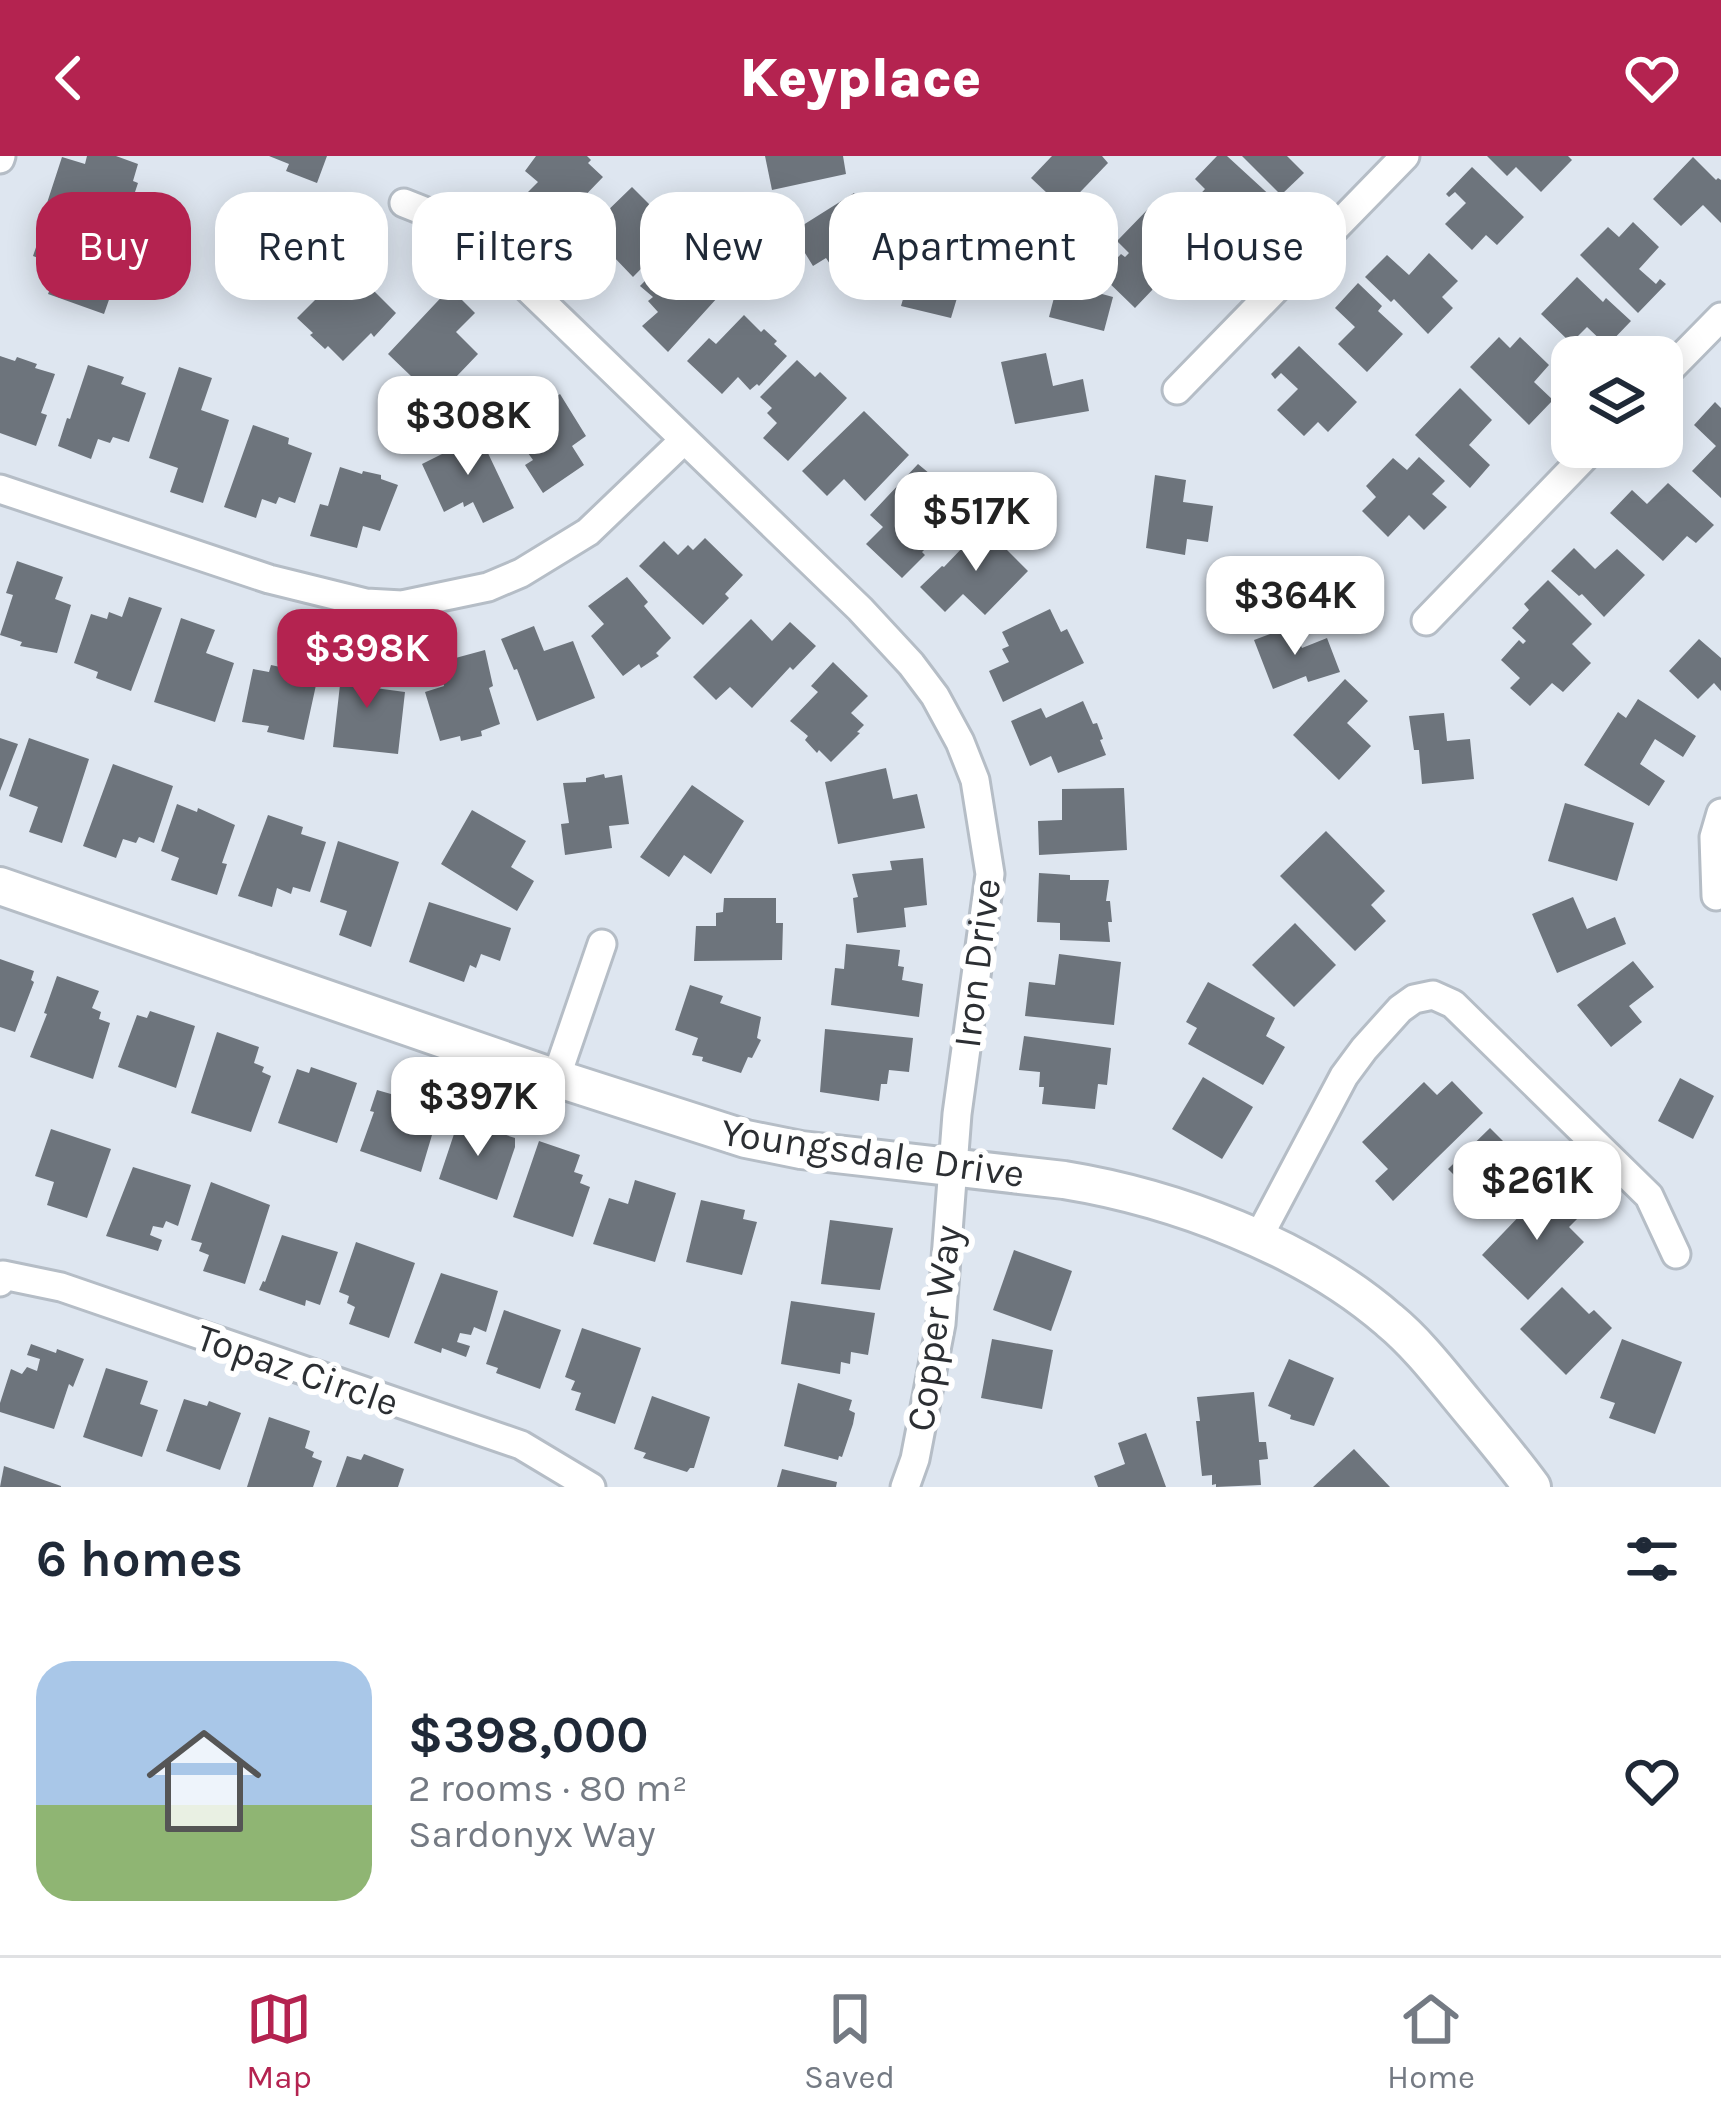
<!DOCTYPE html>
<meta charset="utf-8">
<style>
body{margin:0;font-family:Karla,sans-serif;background:#f2f2f3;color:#1f2937;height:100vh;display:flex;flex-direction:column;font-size:45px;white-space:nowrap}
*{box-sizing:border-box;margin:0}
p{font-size:39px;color:#747a83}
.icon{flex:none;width:66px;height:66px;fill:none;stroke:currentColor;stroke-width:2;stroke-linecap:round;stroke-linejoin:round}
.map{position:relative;height:1331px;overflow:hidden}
.details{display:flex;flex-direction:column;background:#fff;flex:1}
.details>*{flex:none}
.hud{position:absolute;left:36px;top:36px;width:1650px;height:108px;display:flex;gap:24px}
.buttons{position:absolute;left:1551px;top:180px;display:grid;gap:24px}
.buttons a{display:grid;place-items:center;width:132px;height:132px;border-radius:24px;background:#fff;box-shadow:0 6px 30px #0003;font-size:60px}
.price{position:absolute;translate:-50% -102px;padding:0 27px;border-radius:24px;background:#fff;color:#222;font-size:39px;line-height:78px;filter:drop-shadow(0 3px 6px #0008)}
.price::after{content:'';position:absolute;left:50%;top:72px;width:36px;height:27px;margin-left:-18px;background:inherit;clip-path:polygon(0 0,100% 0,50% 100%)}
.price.current{background:#b42350;color:#fff}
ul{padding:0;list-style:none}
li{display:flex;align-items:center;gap:36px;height:300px;padding:0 36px}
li+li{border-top:3px solid #e0e1e3}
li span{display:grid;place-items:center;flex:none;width:336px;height:240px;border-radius:36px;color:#555}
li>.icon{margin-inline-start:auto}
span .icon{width:144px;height:144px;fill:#fffc;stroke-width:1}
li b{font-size:51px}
h2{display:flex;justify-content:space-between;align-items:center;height:144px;padding:0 36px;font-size:51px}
.chip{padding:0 42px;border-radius:36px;background:#fff;box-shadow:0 6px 30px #0003;font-size:42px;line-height:108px}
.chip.current{background:#b42350;color:#fff}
header{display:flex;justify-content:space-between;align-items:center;height:156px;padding:0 36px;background:#b42350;color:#fff;font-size:54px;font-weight:800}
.tab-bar{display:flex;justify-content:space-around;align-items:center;height:168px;border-top:3px solid #e0e1e3;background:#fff;font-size:33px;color:#747a83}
.tab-bar a{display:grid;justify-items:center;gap:6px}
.tab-bar .current{color:#b42350}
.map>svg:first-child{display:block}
</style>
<header><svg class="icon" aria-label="back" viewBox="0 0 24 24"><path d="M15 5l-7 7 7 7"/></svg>Keyplace<svg class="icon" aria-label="heart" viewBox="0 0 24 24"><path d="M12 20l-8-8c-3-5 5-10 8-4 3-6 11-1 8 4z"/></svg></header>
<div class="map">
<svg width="1721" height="1331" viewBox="0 0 1721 1331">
<rect width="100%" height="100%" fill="#dee6f0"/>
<g fill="#6d747c">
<path d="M87,0H116L138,8L133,25L138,27L132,45H129L120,64L81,51L78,58L47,47L62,1L85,8Z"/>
<path d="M269,0H327L317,27L286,15L289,8Z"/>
<path d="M536,0H587L591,4L588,7L603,21L575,50L579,53L556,77L522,42L538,26L525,15Z"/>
<path d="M765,0H843L846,18L772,34Z"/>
<path d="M1052,0H1102L1108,7L1064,53L1031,22Z"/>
<path d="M1217,0H1227L1275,44L1253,67L1238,52L1218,74L1191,48L1205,33L1195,23Z"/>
<path d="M1242,0H1287L1304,17L1281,39Z"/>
<path d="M1487,0H1568L1572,4L1541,36L1516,11L1507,20Z"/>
<path d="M1693,1L1716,24L1718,22L1721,24V67L1703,49L1681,70L1653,43Z"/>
<path d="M1472,11L1524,61L1497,89L1486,79L1472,94L1445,68L1466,47L1455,36L1449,41L1446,38Z"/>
<path d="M632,31L677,76L633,121L612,99L594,117L569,92Z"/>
<path d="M854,37L870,64L852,75L868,100L838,120L826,102L813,110L792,76Z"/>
<path d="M304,44L310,79L289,82L292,96L284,98L287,113L230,123L218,60Z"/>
<path d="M1150,51L1184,85L1186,82L1213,108L1192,130L1170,109L1166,114L1169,118L1159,128L1156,125L1152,128L1155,131L1135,152L1101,119L1121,98L1125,101L1129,97L1117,85Z"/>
<path d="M1633,66L1659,91L1639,113L1656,128L1660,123L1666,128L1638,157L1580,99L1608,71L1619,81Z"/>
<path d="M44,68L125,98L104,158L48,138L54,123L46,121L51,107L33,100Z"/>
<path d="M913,82L946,90L939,116L963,122L951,162L901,150L911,115L905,114Z"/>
<path d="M678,91L696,109L702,103L728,130L668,196L642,170L658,156L648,145L653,141L640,130Z"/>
<path d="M1429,97L1458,125L1442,141L1453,152L1428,178L1394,143L1391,146L1365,121L1387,99L1409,119Z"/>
<path d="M1577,121L1603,146L1606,142L1631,165L1607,190L1587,171L1571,187L1541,158Z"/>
<path d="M362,123L396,157L374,181L371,177L343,205L328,190L325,193L310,179L313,177L297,162L332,127L346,140Z"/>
<path d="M1058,126L1113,141L1104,175L1049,161Z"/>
<path d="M1358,127L1382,150L1378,155L1403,178L1367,216L1338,188L1355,171L1335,152Z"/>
<path d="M450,132L475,157L456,176L478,198L435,243L388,198Z"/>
<path d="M744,159L761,176L764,173L777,185L774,188L787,200L759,230L757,228L750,234L738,221L722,238L687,205L709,182L716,188Z"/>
<path d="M1499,181L1510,192L1520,181L1549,209L1534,226L1553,244L1529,269L1470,211Z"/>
<path d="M1299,190L1357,246L1328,276L1318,266L1304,280L1277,254L1298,233L1281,217L1275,223L1271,218Z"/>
<path d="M1046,197L1053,230L1083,223L1089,255L1015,268L1001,206Z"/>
<path d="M0,200L15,205L17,201L37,208L35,212L55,218L41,257L47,259L36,290L0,277Z"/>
<path d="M797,204L815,221L820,216L847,242L788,305L763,282L777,267L767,257L772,252L760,241Z"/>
<path d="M88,209L124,221L121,228L146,237L129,286L113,281L110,287L98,283L91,303L58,290L67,262L70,263Z"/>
<path d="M179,211L212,222L201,254L229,264L203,347L170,336L178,312L149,302Z"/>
<path d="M1460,232L1492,264L1469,289L1490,309L1470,332L1415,279Z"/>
<path d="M560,238L586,280L572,290L584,309L543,337L525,309L533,304L510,272L531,260L529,256L544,245L546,248Z"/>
<path d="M1715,246L1721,252V342L1692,315L1716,290L1694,269Z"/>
<path d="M864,255L909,299L865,345L844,323L827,340L802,315Z"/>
<path d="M253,269L289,282L288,288L312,297L295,347L279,341L276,348L262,343L256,362L224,351Z"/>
<path d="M477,274L514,352L483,367L473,346L464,351L463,346L444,356L422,308L446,296L442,290Z"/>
<path d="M1419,301L1445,325L1432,338L1447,351L1424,374L1409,359L1388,381L1362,355L1376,341L1366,330L1393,302L1407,314Z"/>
<path d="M918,308L965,347L964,355L922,396L925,399L902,422L866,388L883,371L870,359Z"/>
<path d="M340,311L362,318L363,315L381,319V323L398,329L380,375L363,370L357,392L310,380L320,348L328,350Z"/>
<path d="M1155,319L1186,324L1183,346L1213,350L1208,386L1187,383L1185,399L1146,392Z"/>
<path d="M1668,327L1714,369L1696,387L1687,380L1663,405L1610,357L1632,334L1647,348Z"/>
<path d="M983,370L1028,415L985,459L963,438L945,456L920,431L942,410L944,411Z"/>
<path d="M705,382L743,419L725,438L729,442L703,469L639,410L664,385L678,399L688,389L693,394Z"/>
<path d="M1574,392L1595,413L1617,393L1645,419L1604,461L1582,438L1579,440L1551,415Z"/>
<path d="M17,405L63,421L55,443L71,449L57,497L20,490L22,486L0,479L13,439L6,437Z"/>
<path d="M627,421L648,446L644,450L671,482L656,497L659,500L641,512L639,508L623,520L591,480L604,468L588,450Z"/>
<path d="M1548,424L1592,468L1572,488L1591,507L1563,536L1552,527L1530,550L1510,532L1520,522L1501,504L1519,484L1523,488L1526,485L1512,472L1529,454L1524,448Z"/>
<path d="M129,441L162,452L131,535L96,522L98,516L74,507L91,458L107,463L109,456L122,461Z"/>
<path d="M1050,453L1061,476L1067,473L1084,507L1003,546L989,515L1009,506L1002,493L1009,490L1002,476Z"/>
<path d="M181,462L215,474L206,497L234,507L215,566L154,546Z"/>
<path d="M751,463L772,485L790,466L816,490L793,514L790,511L752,552L730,531L716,544L693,521Z"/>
<path d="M534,470L544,495L573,485L595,542L537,565L517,513L514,514L501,483Z"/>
<path d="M1292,470L1302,492L1327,482L1340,516L1308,526L1306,520L1273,533L1254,484Z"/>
<path d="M1699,483L1721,502V535L1714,527L1698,543L1669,515Z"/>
<path d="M289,490L323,497L304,584L267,576L269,570L242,566L253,513L269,516L271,509L285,512Z"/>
<path d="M485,494L493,530L489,532L500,568L481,575L482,580L461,585L460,580L440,585L425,536L444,530L437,507Z"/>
<path d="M343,502L378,506L375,532L405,536L398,598L333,591Z"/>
<path d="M833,506L868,540L851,557L864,569L857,576L860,577L831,606L819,594L817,597L805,584L808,580L790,565L818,536L811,530Z"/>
<path d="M1345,523L1368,545L1347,567L1371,590L1339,624L1293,579Z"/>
<path d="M1638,543L1696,580L1683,601L1655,583L1640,608L1665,625L1649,650L1584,609L1618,556L1626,562Z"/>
<path d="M1083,545L1093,568L1097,567L1103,583L1100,584L1106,599L1058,617L1051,600L1030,610L1011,565L1041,552L1046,562Z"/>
<path d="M1444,557L1447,585L1470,583L1474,623L1422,628L1419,594H1414L1409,560Z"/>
<path d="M0,582L18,588L0,635Z"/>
<path d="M29,582L89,603L62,687L29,676L38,651L9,640Z"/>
<path d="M113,608L173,630L154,687L139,681L136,687L123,683L116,702L83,690Z"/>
<path d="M886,612L893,643L917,638L925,672L838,688L825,626Z"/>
<path d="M604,618L605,622L622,619L629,668L609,670L612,692L565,699L561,668L569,667L563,627L586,626V622Z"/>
<path d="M692,629L744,665L711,718L684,699L669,721L640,701Z"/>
<path d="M1124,632L1127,694L1039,699L1038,665L1062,664V633Z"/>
<path d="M1565,647L1634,667L1617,725L1548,705Z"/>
<path d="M177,648L197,656L198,652L235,669L222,707L227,708L217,739L171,724L179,702L161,695Z"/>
<path d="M472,654L526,685L511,711L534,725L517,755L441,708Z"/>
<path d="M268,659L303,671L301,678L326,686L310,736L293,731L291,738L277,732L272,751L238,740Z"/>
<path d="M1326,675L1385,735L1371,749L1386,765L1355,795L1280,720Z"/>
<path d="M338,685L399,706L371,791L339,779L347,755L320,746Z"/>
<path d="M923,702L927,749L904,752L906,771L857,777L853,742L858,741L852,718L892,714L890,705Z"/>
<path d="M1039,717L1070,719V724H1109L1106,745H1110L1112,766H1108L1110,786L1060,784V767L1037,766Z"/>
<path d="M1573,741L1587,773L1615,761L1626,788L1557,817L1532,758Z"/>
<path d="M724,742H776V767H783L782,804L694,805L696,770H716V757L723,756Z"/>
<path d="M429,746L511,772L500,805L481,798L476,812L470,809L464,826L409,806Z"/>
<path d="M1295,767L1336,809L1294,851L1252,809Z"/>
<path d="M846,788L900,794L898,810L904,811L902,824L923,828L919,861L831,849L835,812L844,813Z"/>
<path d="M1059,798L1121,806L1114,869L1025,860L1029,826L1055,829Z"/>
<path d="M0,803L34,815L31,824L34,826L15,876L0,871Z"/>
<path d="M1633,805L1654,831L1629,850L1642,866L1611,891L1577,849Z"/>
<path d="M57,820L99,835L92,852L101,856L99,863L110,867L93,923L30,901L47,858L44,857Z"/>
<path d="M1208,826L1275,862L1266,880L1285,891L1263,929L1188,888L1197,872L1186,866Z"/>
<path d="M690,829L723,840L720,847L761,861L757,882L761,884L752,902L748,901L741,917L702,905L703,901L692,899L698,882L675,874Z"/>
<path d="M150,855L195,870L176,932L118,911L137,859L147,862Z"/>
<path d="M825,873L913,882L909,916L889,914L887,928H881L879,945L820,936Z"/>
<path d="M217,876L259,891L254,907L264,911L262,916L271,920L251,976L191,957Z"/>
<path d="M1024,880L1111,892L1107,929L1098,928L1095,953L1042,948L1044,931H1039L1040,916L1019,914Z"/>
<path d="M311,911L357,927L337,987L278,967L297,913L309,917Z"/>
<path d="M1203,921L1253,951L1222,1003L1172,973Z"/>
<path d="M1680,922L1714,940L1693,983L1658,965Z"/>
<path d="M1452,925L1483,957L1393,1045L1375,1025L1388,1013L1362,986L1424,926L1437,939Z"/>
<path d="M377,934L440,952L421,1016L360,995L374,956L370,955Z"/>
<path d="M459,963L515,982V991L497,1044L439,1023Z"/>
<path d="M1490,972L1514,996L1519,991L1541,1012L1494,1059L1448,1013Z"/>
<path d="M51,973L111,993L87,1062L47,1049L54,1026L35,1020Z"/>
<path d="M539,985L580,999L574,1016L583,1019L580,1027L590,1031L573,1081L513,1061Z"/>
<path d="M133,1011L191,1029L178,1070L166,1065L163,1072L153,1070L150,1079L162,1084L158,1095L106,1080Z"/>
<path d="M635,1024L676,1037L655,1106L593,1088L609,1042L628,1048Z"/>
<path d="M211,1026L270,1049L245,1128L203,1115L209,1099L199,1095L202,1087L191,1084Z"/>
<path d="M1551,1027L1582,1058L1569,1071L1584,1086L1528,1144L1482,1099Z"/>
<path d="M701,1044L745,1054L743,1063L757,1066L742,1119L686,1106Z"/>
<path d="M830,1064L893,1072L880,1134L821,1128Z"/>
<path d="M282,1079L338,1096L320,1149L306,1144L305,1150L259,1134L263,1125L265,1126Z"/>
<path d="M356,1086L415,1107L389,1182L349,1168L355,1151L347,1147L349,1140L339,1136Z"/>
<path d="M1014,1094L1072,1115L1051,1175L993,1154Z"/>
<path d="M441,1117L498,1135L486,1176L474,1171L471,1179L460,1177L457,1186L470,1190L466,1201L442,1192L441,1197L414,1187Z"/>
<path d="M1562,1131L1589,1158L1594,1154L1612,1172L1566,1219L1520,1173Z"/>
<path d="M791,1145L875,1157L868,1199L851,1196L850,1208L841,1206L840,1218L781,1208Z"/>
<path d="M504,1154L561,1174L540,1233L496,1217L498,1212L486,1208Z"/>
<path d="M582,1172L641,1192L615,1268L575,1254L581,1237L571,1234L575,1225L565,1221Z"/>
<path d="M992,1183L1053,1194L1042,1253L981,1242Z"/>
<path d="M1622,1183L1682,1206L1655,1278L1609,1262L1615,1247L1600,1242Z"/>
<path d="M31,1188L56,1197L57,1193L84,1203L73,1231L69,1228L54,1273L0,1256V1247L11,1213L22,1218L27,1211L37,1215L40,1203L27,1199Z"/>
<path d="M1289,1203L1334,1222L1314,1270L1290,1263L1291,1259L1268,1250Z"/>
<path d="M106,1212L148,1225L140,1248L158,1254L142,1301L83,1281Z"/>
<path d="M798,1227L852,1244L849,1254L855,1257L853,1268L842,1301L839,1300L838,1304L784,1290Z"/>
<path d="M1254,1236L1259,1286H1266L1268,1303L1259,1304L1261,1329L1216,1331V1328L1212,1329V1319L1202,1320L1196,1265H1200L1197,1241Z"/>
<path d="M652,1240L710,1261L694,1312H690L687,1316L643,1302L646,1297L634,1293Z"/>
<path d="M184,1243L207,1250L209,1245L241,1257L220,1314L166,1295Z"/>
<path d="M269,1261L310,1275L305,1292L314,1296L312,1301L322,1305L313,1331H247Z"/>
<path d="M1146,1277L1166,1331H1098L1094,1320L1125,1308L1118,1287Z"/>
<path d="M1354,1293L1390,1331H1313Z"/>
<path d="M364,1298L404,1313L398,1331H336L347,1300L361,1304Z"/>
<path d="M4,1310L61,1330V1331H0Z"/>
<path d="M782,1313L837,1326L836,1331H777Z"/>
</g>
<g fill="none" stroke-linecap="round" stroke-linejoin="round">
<defs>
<g id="street">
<path d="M0,3L1,0"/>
<path d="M404,47L457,68L483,89L860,453L911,508L935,540L960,586L975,624L990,718L957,958L941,1168L915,1303L905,1331"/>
<path d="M1662,221L1721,161"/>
<path d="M1177,234L1405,0"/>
<path d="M0,333L269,423L366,447L402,449L488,431L521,417L588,376L684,284"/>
<path d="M1426,465L1594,291"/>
<path d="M1716,740L1714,681L1721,657"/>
<path d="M556,922L602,788"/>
<path d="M1257,1084L1344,920L1364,893L1400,853L1414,843L1433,839L1453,848L1649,1040L1676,1098"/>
<path d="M0,1126L3,1119L61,1131L521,1289L591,1331"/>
</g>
<path id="secondary" d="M0,730L556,922L746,983L801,994L1064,1024C1174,1042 1304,1090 1389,1164C1417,1187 1440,1217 1463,1245C1486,1273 1510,1301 1532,1331"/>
</defs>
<use href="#street" stroke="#b5bdc6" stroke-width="33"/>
<use href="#secondary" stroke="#b5bdc6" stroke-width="42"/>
<use href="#street" stroke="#fff" stroke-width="27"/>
<use href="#secondary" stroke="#fff" stroke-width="36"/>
</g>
<g text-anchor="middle" stroke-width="12" stroke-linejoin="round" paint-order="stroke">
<g font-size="39" fill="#2c2f33" stroke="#fff">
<text transform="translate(976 807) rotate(-83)" y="14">Iron Drive</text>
<text transform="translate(873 996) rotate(8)" y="14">Youngsdale Drive</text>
<text transform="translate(933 1172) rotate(-82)" y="14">Copper Way</text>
<text transform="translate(298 1213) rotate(19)" y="14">Topaz Circle</text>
</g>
</g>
</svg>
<div class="buttons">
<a><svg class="icon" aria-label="layers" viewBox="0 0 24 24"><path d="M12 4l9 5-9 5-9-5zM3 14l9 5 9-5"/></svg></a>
</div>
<b class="price" style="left:468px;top:322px">$308K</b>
<b class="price" style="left:976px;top:418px">$517K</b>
<b class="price" style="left:1295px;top:502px">$364K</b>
<b class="price current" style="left:367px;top:555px">$398K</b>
<b class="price" style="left:478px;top:1003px">$397K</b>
<b class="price" style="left:1537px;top:1087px">$261K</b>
<div class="hud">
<a class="chip current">Buy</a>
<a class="chip">Rent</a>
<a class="chip">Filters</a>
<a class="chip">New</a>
<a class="chip">Apartment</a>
<a class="chip">House</a>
</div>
</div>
<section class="details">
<h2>6 homes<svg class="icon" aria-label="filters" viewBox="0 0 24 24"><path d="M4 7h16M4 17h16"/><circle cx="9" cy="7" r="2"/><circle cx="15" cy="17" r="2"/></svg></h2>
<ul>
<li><span style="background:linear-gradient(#a9c7e8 60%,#8fb573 0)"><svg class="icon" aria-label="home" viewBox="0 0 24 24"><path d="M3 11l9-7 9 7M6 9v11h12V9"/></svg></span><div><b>$398,000</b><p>2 rooms · 80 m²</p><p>Sardonyx Way</p></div><svg class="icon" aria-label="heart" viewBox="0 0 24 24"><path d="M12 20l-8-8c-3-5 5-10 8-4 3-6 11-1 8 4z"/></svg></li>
</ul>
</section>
<nav class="tab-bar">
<a class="current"><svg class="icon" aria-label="map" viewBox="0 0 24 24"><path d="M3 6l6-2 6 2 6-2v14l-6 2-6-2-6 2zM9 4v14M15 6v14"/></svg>Map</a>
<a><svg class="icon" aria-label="saved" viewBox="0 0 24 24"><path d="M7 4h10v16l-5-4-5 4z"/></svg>Saved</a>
<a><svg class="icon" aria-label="home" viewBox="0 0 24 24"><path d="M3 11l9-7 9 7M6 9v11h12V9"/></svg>Home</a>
</nav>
